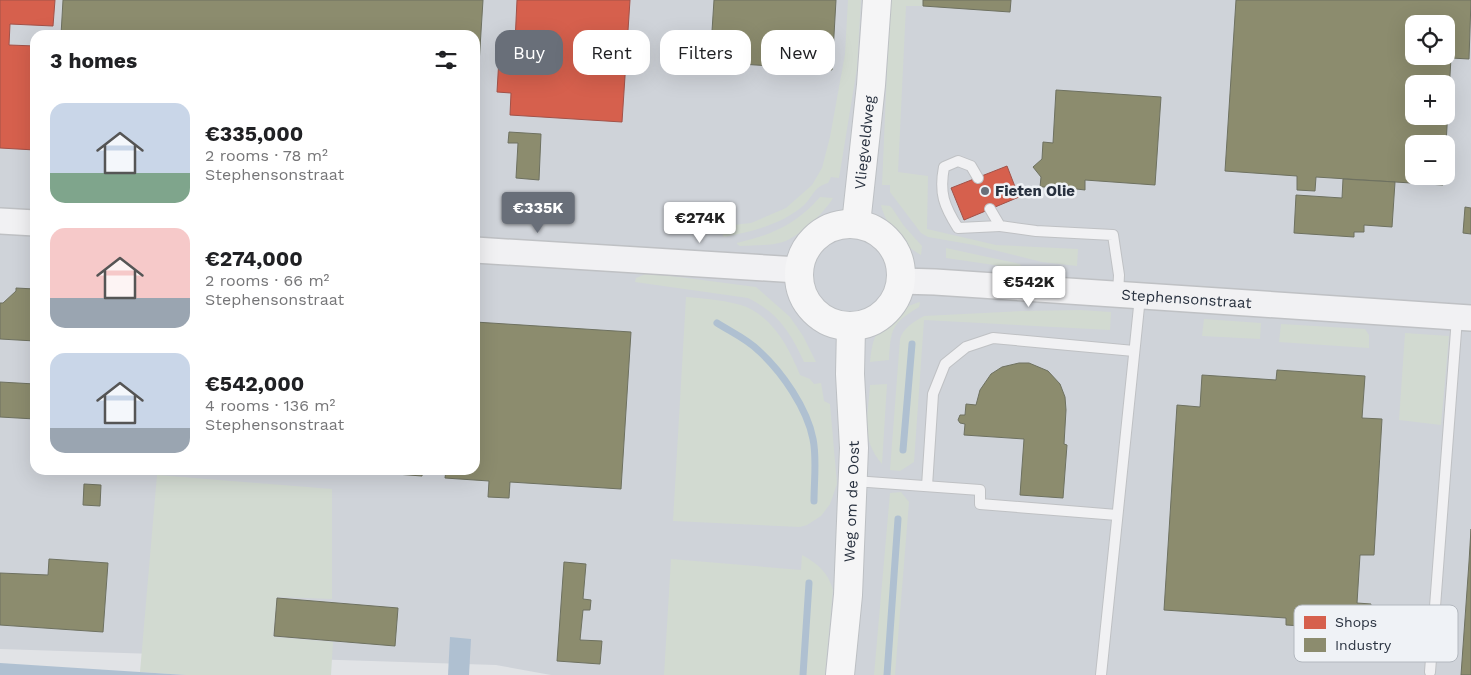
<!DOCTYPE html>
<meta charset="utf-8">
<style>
body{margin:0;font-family:"Work Sans",sans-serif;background:#f6f6f6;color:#202124;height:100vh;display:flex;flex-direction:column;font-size:19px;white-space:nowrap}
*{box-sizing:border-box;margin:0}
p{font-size:16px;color:#757577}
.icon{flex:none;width:28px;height:28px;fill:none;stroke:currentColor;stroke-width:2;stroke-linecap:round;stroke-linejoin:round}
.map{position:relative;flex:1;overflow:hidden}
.sheet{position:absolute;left:30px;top:30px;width:450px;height:445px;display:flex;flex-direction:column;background:#fff;border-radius:15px;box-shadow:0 5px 20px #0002}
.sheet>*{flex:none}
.banner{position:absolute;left:495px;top:30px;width:475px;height:45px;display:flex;gap:10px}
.buttons{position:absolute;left:1405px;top:15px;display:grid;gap:10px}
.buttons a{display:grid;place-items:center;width:50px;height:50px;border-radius:10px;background:#fff;box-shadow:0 5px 20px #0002;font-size:25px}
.price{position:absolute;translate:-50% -42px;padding:0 11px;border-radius:5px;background:#fff;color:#222;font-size:16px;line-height:32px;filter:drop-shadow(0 1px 2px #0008)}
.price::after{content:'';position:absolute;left:50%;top:30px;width:15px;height:11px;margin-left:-8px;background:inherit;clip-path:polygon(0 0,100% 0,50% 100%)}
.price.on{background:#696f79;color:#fff}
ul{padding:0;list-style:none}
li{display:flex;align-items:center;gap:15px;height:125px;padding:0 20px}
li span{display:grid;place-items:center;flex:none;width:140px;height:100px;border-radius:15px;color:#555}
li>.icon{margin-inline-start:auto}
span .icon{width:60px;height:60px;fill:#fffc;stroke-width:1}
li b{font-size:21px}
h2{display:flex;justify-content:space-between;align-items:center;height:60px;padding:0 20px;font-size:21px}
.pill{padding:0 18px;border-radius:15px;background:#fff;box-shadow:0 5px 20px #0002;font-size:18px;line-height:45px}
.pill.on{background:#696f79;color:#fff}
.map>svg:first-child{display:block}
</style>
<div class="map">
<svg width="1471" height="675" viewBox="0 0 1471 675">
<rect width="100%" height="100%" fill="#e1e3e6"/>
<path fill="#cfd3d9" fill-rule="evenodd" d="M0,0H1471V675H551L496,665L0,649ZM1414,24H1446V56H1414ZM35,35H475V470H35ZM1414,84H1446V116H1414ZM1414,144H1446V176H1414Z"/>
<g fill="#d2dad1">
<path d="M848,0H861L857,68L839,178L831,177L828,183C813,187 814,196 803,206C782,224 751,232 724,237L718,225H733L751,223L786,208L812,185L822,168L830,137L845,54Z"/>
<path d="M890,0H923V6H906L898,172L928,176L927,229L996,245L1078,249L1077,266L1042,262L974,245L928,237L921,233L890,192V185H882Z"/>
<path d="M820,197L833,198C824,213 800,236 783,242C769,246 754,245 740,246L737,244V243C774,234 795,225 820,197Z"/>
<path d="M881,205L890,206L892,208L904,226L922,246L921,255C903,245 886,226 881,205Z"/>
<path d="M946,248L1020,264L1022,269L946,258Z"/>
<path d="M648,273L756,287L790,317L803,336L816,362H804C791,333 777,312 748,298L635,282L636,278Z"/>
<path d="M686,297C703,298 721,300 737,304C770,312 788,345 800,375L810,379L814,384L821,383L824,401L830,404L837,484L830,504L821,516L807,525L800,527L673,521Z"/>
<path d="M920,302L919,307C891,324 891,329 889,360L870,362C871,353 872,343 876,335C884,320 904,306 920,302Z"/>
<path d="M1080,310L1111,312L1110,330L924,320L914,462L900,471L890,470L900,339C903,328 915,321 924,316L1022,311Z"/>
<path d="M1204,319L1261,323L1260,339L1202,336Z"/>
<path d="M1281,324L1365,329L1369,335V348L1279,342Z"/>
<path d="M1405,333L1449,336L1441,425L1399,420Z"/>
<path d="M887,384L882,464C860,438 868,417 870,385Z"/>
<path d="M157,475L332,489V599L277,597L273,637L333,642L331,675H186L140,672Z"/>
<path d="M901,492L909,502L895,675H874L890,493Z"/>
<path d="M802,555C818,564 828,572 833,590L825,675H664L671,559L801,570Z"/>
</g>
<g fill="#afc0d1">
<path d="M450,637L471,639L469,675H448Z"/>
<path d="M0,663L186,675H0Z"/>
</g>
<g fill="#d6604d" stroke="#a25249">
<path d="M0,0H55L53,26L10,24L9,45L35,46V150L0,148Z"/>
<path d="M517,0H630L622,122L510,115L511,93L497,92L500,41L515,42Z"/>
<path d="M1007,166L1019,197L964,220L951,188Z"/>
</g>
<g fill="#8c8c6e" stroke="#6e7160" fill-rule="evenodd">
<path d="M63,0H483L475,128V35H61Z"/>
<path d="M714,0H836L832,70L710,62Z"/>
<path d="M923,0H1011L1010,12L923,6Z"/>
<path d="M1236,0H1471L1469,59L1451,58L1446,144H1414V176H1443V185L1316,177L1315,191L1297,190V176L1225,171ZM1414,24H1446V56H1414ZM1414,84H1446V116H1414Z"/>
<path d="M1056,90L1161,97L1155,185L1085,180V190L1068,188L1058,197L1050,187H1040L1041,177L1033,167L1042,159L1043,142L1053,143Z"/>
<path d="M509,132L541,134L539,180L516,178L518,143H508Z"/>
<path d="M1343,179L1395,182L1392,227L1364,225V232H1354V237L1294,233L1296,195L1342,198Z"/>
<path d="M1465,207L1471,208V234L1463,233Z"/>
<path d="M16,288L35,289V341L0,339V303H3L16,291Z"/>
<path d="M475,322L631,332L621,489L510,482L509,498L488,497L489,481L445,478L446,470H475Z"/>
<path d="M1019,363H1029L1048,371L1060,384L1065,397L1066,410L1064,444L1067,445L1063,498L1020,495L1024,439L964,435L965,424L960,423L958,420L960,415H965L966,404L976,405L980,390L991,374L1002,367Z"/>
<path d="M1277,370L1365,376L1362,418L1382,419L1374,555H1360L1357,603L1371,604L1369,630L1286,625V618L1164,610L1177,405L1200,407L1202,375L1276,380Z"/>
<path d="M0,382L35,384V419L0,417Z"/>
<path d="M370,470H423L422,476L370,472Z"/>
<path d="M84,484L101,485L100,506L83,505Z"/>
<path d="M1471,529V675H1461L1469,562Z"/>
<path d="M49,559L108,563L103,632L0,625V573L48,575Z"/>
<path d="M564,562L586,564L583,599L591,600L590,610H583L580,640L602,641L600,664L557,661Z"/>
<path d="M277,598L398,608L395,646L274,636Z"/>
</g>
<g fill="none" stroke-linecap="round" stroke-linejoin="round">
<g stroke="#afc0d1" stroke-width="7">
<path d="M717,323C731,332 747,339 759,351C782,372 807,408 813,439C817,458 814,481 814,501"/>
<path d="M903,450L912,344"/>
<path d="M803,675L809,583"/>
<path d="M887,675L898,519"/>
</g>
<defs>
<g id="service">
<path d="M978,178L971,166L958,161L944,167C939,193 944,206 958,228L1000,226"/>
<path d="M990,209L1000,226L1036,231L1113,235L1119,275L1118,294"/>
<path d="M854,481L980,490V504L1117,515"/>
<path d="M927,486L933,394L945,364L966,347L993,338L1134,351"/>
<path d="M1430,672L1457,318"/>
<path d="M1101,675L1140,297"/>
</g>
<g id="tertiary">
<path d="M0,221L35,223"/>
<path d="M475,250L798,270"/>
<path id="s1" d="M901,281L935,282L1471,318"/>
</g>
<g id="primary">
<circle cx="850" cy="275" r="51"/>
<path id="s2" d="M856,224L871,85L877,0"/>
<path id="s3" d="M840,675L848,595L854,448L850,374L851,327"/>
</g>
</defs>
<use href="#service" stroke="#bfc1c4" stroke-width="12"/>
<use href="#tertiary" stroke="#bfc1c4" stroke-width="28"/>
<use href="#primary" stroke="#bdc0c4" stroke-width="30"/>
<use href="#service" stroke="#f1f1f3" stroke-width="10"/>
<use href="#tertiary" stroke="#f1f1f3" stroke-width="25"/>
<use href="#primary" stroke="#f5f5f6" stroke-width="28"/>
</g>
<circle fill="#696f79" stroke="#eff2f6" stroke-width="2" cx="985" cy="191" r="5"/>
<g text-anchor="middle" stroke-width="5" stroke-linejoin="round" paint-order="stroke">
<g font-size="15" fill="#28313f" stroke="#eff2f6">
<text dy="5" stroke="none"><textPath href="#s2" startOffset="82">Vliegveldweg</textPath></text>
<text dy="5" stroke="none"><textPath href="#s1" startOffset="286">Stephensonstraat</textPath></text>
<text dy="5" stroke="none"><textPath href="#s3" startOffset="174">Weg om de Oost</textPath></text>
</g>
<g font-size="15" font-weight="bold" fill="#28313f" stroke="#eff2f6" text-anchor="start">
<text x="995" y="196">Fieten Olie</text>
</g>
</g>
<rect x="1294" y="605" width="164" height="57" rx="8" fill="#eff2f6" stroke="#b3b8bf" stroke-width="1"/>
<rect x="1304" y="616" width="22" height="13" fill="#d6604d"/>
<rect x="1304" y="638" width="22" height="14" fill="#8c8c6e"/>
<g font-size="14" fill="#28313f">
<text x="1335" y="627">Shops</text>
<text x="1335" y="650">Industry</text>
</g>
</svg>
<div class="buttons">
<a><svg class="icon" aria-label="locate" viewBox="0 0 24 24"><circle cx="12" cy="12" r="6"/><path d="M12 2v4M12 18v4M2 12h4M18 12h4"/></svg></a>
<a>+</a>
<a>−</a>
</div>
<b class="price on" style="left:538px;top:234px">€335K</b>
<b class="price" style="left:700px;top:244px">€274K</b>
<b class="price" style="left:1029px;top:308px">€542K</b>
<div class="banner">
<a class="pill on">Buy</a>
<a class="pill">Rent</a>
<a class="pill">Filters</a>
<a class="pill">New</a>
</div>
<section class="sheet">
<h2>3 homes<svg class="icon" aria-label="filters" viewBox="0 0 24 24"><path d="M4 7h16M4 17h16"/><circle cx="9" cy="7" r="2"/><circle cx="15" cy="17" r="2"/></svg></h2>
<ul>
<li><span style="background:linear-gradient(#c9d6e8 70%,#7fa58c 0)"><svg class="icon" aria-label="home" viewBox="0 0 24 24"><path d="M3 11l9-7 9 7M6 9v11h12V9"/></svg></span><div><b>€335,000</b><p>2 rooms · 78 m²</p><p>Stephensonstraat</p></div></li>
<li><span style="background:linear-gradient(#f6c9c9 70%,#9aa5b1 0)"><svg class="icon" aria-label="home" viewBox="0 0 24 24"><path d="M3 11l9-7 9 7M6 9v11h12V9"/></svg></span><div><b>€274,000</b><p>2 rooms · 66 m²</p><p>Stephensonstraat</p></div></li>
<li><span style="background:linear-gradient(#c9d6e8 75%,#9aa5b1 0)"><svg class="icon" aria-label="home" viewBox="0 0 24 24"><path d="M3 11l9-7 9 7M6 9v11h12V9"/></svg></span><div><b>€542,000</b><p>4 rooms · 136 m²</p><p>Stephensonstraat</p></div></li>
</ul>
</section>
</div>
